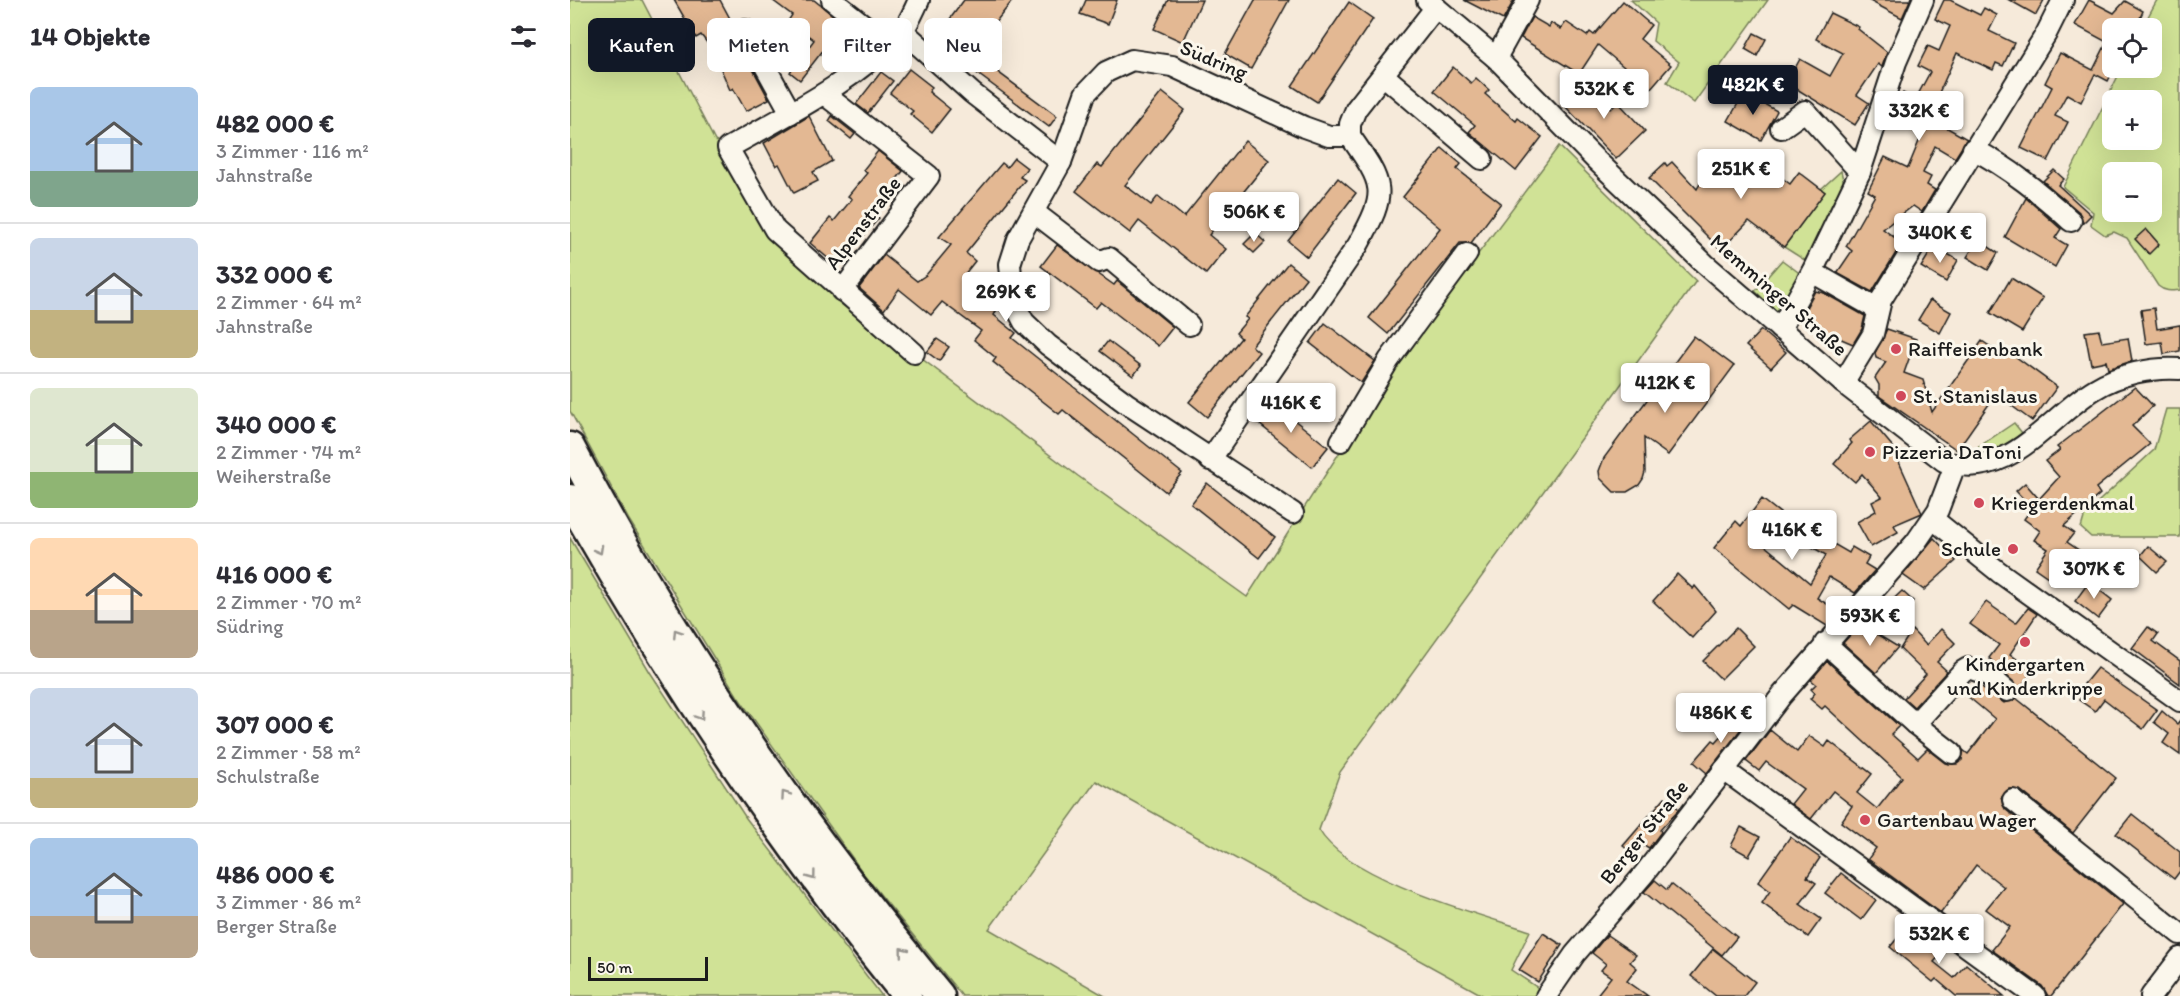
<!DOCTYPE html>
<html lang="de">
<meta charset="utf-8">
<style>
body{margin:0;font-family:Itim,sans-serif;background:#f2f2f3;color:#2b2b33;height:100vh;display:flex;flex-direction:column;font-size:22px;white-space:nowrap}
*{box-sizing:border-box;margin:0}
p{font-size:20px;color:#7c7c81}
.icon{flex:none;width:33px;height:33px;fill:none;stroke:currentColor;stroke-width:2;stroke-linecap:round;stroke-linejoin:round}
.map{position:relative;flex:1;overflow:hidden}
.sheet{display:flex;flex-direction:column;background:#fff;width:570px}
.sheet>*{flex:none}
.guide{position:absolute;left:18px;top:18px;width:570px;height:54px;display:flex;gap:12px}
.fabs{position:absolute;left:1532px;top:18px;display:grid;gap:12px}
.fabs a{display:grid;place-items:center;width:60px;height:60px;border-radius:9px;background:#fff;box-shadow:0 6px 24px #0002;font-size:30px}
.scale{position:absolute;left:18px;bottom:15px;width:120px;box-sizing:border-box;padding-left:6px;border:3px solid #1c1c1c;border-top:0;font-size:16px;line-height:21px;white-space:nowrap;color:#1c1c1c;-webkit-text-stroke:4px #fbf7ec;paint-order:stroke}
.price{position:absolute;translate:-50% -51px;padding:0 14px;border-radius:6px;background:#fff;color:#222;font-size:20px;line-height:39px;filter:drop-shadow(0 2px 3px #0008)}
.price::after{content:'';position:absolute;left:50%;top:36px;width:18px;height:14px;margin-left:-9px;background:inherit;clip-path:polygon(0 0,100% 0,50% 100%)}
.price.current{background:#111827;color:#fff}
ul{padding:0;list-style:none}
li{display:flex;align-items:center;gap:18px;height:150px;padding:0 30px}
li+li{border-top:2px solid #e1e1e2}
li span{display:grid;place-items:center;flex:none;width:168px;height:120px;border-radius:9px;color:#555}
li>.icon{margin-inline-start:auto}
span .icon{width:72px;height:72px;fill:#fffc;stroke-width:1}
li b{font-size:26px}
h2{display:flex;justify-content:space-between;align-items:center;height:72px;padding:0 30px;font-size:26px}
.tag{padding:0 21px;border-radius:9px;background:#fff;box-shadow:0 6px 24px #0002;font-size:21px;line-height:54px}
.tag.current{background:#111827;color:#fff}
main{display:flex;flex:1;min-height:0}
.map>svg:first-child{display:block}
</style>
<main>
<section class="sheet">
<h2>14 Objekte<svg class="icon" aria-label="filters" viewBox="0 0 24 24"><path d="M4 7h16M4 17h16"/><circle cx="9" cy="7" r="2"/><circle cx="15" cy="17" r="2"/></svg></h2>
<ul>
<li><span style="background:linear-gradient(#a9c7e8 70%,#7fa58c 0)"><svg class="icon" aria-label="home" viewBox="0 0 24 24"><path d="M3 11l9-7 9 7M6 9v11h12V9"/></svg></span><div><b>482 000 €</b><p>3 Zimmer · 116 m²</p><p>Jahnstraße</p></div></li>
<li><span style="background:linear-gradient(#c9d6e8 60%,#c2b280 0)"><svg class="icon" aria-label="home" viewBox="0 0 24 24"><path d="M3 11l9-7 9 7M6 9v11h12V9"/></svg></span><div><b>332 000 €</b><p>2 Zimmer · 64 m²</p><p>Jahnstraße</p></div></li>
<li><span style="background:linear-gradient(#dfe7d0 70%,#8fb573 0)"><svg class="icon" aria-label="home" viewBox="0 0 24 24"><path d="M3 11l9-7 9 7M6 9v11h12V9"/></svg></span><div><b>340 000 €</b><p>2 Zimmer · 74 m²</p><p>Weiherstraße</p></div></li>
<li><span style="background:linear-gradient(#ffd9b3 60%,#b9a48a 0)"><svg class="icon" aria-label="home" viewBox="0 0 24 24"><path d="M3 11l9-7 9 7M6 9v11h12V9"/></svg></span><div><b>416 000 €</b><p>2 Zimmer · 70 m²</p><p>Südring</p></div></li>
<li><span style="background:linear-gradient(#c9d6e8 75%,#c2b280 0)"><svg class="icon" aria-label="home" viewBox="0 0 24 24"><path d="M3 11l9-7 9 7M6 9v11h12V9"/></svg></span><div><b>307 000 €</b><p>2 Zimmer · 58 m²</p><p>Schulstraße</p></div></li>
<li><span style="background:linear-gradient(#a9c7e8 65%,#b9a48a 0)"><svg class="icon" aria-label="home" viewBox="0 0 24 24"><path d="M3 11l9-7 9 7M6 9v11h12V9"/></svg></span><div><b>486 000 €</b><p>3 Zimmer · 86 m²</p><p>Berger Straße</p></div></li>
</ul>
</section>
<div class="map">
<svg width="1610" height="996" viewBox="0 0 1610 996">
<rect width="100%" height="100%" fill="#f6eada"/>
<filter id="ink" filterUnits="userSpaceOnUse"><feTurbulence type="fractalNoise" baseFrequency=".0167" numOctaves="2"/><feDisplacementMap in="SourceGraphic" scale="12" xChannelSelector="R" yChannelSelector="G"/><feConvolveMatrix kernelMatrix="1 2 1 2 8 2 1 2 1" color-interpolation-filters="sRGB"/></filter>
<g filter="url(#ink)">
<g fill="#d0e296" stroke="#767f59" stroke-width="1.5" fill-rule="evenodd">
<path d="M0,0H72L145,141L152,145L202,242L258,285L262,297L339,356H348L508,476L677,597L830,358L989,146L1126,281L770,772L749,830C776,878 907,914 960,931L941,970L971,990L968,996H914L526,781L419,929L535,996H392L293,873L168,697L59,520L0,411Z"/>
<path d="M1061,0H1198L1124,103L1097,82L1109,62L1083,41L1086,23Z"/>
<path d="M1587,0H1610V290C1601,291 1595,292 1588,286L1557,238L1544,232L1535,235L1521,225L1523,212L1493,187L1552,68H1581V28H1572ZM1542,100H1581V140H1542ZM1542,172H1581V212H1542Z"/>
<path d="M1271,171L1274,184L1239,263L1214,247L1255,192L1251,189Z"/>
<path d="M1212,260L1236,278L1214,318L1185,291Z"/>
<path d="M1596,409H1610V537H1521L1511,528L1515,514L1584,450Z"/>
<path d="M1444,423L1452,433C1440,443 1418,457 1401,452Z"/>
<path d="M0,538L80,672L176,818L312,996H0Z"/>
</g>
<g fill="#e3b893" stroke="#1c1c1c" stroke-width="1.5" fill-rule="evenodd">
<path d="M104,0H150L164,26L165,36L199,99L176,111L163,88L160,90L142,49L131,35L126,38Z"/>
<path d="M202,0H244L280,29L261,54L254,49L230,80L220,72L244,40L218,21L222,15Z"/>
<path d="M394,0H443L417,33L424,39L409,58L487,116L479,127L401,69L398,73L363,42Z"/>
<path d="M516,0H547L538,24L510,14Z"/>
<path d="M598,0H632L613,42L584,29Z"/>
<path d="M685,0H719L681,69L655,54Z"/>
<path d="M894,0H944L933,20Z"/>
<path d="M1298,0H1340L1332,18Z"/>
<path d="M1374,0H1380L1410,15L1414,8L1427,15L1419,31L1444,43L1433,66L1426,63L1423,70L1387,53L1358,117L1397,139L1385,158L1365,146L1353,173L1361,177L1357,185L1365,190L1352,212L1343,206L1313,229L1332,243L1302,292L1267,273L1282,251L1276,246L1305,195L1298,191L1315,157L1338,168L1352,134L1322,119L1325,113L1323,111L1333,93L1345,100L1360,72L1348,66L1358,46L1369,51L1380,26L1365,19Z"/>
<path d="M1439,0H1474L1466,15Z"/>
<path d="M1519,0L1544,13L1555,1L1573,11L1570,18L1572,19L1567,28H1542V73L1538,81L1525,74L1511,102L1497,94L1485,116L1498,122L1478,161L1451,148L1482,87L1475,83L1490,53L1523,70L1537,42L1505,25Z"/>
<path d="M1053,1L1081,25L1070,39L1101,65L1080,89L1028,45L1009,74L951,38L962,17L979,27L981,23L991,29L996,22L1017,36L1020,32L1024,35Z"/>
<path d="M779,2L803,19L747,102L722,86Z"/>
<path d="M1260,13L1289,27L1288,29L1317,52L1312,67L1308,64L1287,95L1299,103L1285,125L1217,83L1230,59L1260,76L1273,53L1246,39Z"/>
<path d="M1184,33L1196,39L1187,56L1175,49Z"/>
<path d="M883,67L901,83L906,78L919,90L915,94L946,121L948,118L972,137L946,171L899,132L905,125L864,91Z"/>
<path d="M339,69L362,87L359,92L380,109L362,132L340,114L343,111L320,93Z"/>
<path d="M311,72L323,81L298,113L286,104Z"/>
<path d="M1014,82L1041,109L1048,102L1075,131L1046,159L992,103Z"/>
<path d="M592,92L615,110L555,185L581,205L588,196L614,217L675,141L699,160L639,235L656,249L636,274L569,221L560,233L506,191L527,164L532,167Z"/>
<path d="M1174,93L1207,111L1191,140L1158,121Z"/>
<path d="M239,116L262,161L243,172L248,181L224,193L209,164L206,166L194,143Z"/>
<path d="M262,116L285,134L281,139L259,121Z"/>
<path d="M872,148L891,164L887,169L931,203L901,243H890L818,334L799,318L870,228L833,197Z"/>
<path d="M308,151L333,171L319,189L322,191L304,214L309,218L267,266L240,243L260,218L264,221L282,199L278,196L297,173L293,170Z"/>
<path d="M1184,157L1220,184L1229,172L1255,192L1214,247L1179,221L1151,250L1079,178L1095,163L1097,166L1102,162L1127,189L1144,159L1171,175Z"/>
<path d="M444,158L457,168L450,177L455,180L396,253L405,261L394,275L431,302L424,315L446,333L442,338L612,473L596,492L493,410L489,414L423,362L426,358L404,340L411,331L372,302L361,315L329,289L314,310L289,288L314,255L347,281L356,275L381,245L369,237L432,163L437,167Z"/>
<path d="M1484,170L1494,179L1488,185L1521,215L1512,224L1509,212L1473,181Z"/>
<path d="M768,178L786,193L737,257L718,241Z"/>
<path d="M1456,198L1491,229L1485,238L1497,245L1485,267L1435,237Z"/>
<path d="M1576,229L1589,244L1579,254L1565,239Z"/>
<path d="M685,233L695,242L684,253L674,244Z"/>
<path d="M1408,240L1428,253L1418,270L1397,257Z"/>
<path d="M487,245L544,285L547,281L603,327L588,346L531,302L526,308L471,266Z"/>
<path d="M1364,246L1388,260L1376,282L1351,267Z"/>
<path d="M718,263L736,278L682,346L689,352L637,417L619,402L671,338L666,333L678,319L675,317Z"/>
<path d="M1441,278L1473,298L1452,332L1420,313Z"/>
<path d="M1245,291L1254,293L1295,316L1292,329L1283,344L1229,321Z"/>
<path d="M1360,300L1381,312L1370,333L1348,320Z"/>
<path d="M1584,308L1587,329L1610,325V351L1594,354L1592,342L1576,344L1571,310Z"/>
<path d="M755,323L805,361L791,383L740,343Z"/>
<path d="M1317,329L1346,339L1334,373L1353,380L1362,412L1412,341L1434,356L1438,351L1487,387L1462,421L1426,394L1387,450L1309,396V385L1305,378L1316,362L1306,358L1305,353Z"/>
<path d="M1191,330L1216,352L1201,368L1176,346Z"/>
<path d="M1529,330L1532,342L1558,338L1562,361L1538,369L1536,361L1521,364L1515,332Z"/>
<path d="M1124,336L1164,366L1098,455L1074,438L1075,472L1073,479L1069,485L1057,492H1044L1030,478L1029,471L1034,458Z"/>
<path d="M367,339L379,347L369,361L357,352Z"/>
<path d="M538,341L571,366L563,376L530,351Z"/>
<path d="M1565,387L1583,406L1562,426L1580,444L1526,488L1530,494L1494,526L1504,533L1497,542L1510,551L1505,559L1525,574L1517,585L1497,570L1488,584L1465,568L1478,549L1464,540L1470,531L1454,519L1462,508L1446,491L1455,483L1469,499L1489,477L1475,461L1490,450L1487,447Z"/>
<path d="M703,403L758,447L742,467L683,419L691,408L697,412Z"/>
<path d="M1301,421L1333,459L1329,462L1352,513L1324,525L1328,532L1301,547L1287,522L1306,511L1302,502L1312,497L1292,474L1285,482L1264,464L1282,443L1279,440Z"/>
<path d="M637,483L705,537L689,558L621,504Z"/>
<path d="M1192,499L1233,531L1238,529L1279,553L1282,547L1299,557L1295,564L1305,570L1285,593L1259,577L1247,598L1267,610L1257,626L1223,605L1219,609L1144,548L1166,521L1171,526ZM1208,527L1256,555L1240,583L1194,545Z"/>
<path d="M1364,538L1386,561L1354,590L1333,575Z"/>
<path d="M1578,546L1597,562L1587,572L1570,556Z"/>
<path d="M1107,574L1123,589L1125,586L1146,611L1122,638L1083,601Z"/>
<path d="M1519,582L1542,600L1528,619L1505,601Z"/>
<path d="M1332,591L1343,601L1325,618L1312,610Z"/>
<path d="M1416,602L1446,623L1458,608L1467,614L1440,654L1463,671L1449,689L1419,658L1429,645L1400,624Z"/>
<path d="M1290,624L1328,647L1306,673L1273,643Z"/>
<path d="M1578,627L1588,634L1583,641L1610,661V684L1562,648Z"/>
<path d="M1166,628L1184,646L1151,679L1133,661Z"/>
<path d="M1371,629L1385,643L1367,662L1377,671L1344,707L1334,698L1356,674L1330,649L1342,630L1356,645Z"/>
<path d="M1257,661L1329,726L1321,734L1348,758L1357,749L1375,763L1387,764L1392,760L1393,750L1398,754L1425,719L1396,695L1406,683L1434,703L1446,698L1546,778L1503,833L1450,790L1439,789L1431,798L1435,809L1553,904L1481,996H1478L1472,986L1422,950L1440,927L1416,909L1434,887L1406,865L1371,913L1298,859L1306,848L1271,822L1282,806L1263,791L1241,819L1221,804L1233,789L1196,762L1189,771L1176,761L1200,730L1227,752L1239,736L1255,747L1259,741L1302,774L1287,793L1307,809L1326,785L1332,777L1255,706L1252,709L1240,699L1245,693L1241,689L1246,684L1241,680Z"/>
<path d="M1527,668L1587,710L1573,729L1534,699L1525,711L1509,700L1518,688L1514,684Z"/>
<path d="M1174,711L1181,716L1137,773L1124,762L1143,740L1146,742Z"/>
<path d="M1592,711L1607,724L1610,720V755L1593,743L1599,734L1584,722Z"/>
<path d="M1095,797L1109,809L1090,830L1091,832L1079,848L1074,845L1066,856L1053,846Z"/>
<path d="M1562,814L1610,852V871L1604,879L1546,834Z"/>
<path d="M1171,827L1190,837L1179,856L1161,846Z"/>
<path d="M1220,837L1250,858L1237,877L1246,883L1230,904L1251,919L1238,937L1192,903L1200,891L1188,882Z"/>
<path d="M1271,873L1306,900L1291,920L1255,893Z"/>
<path d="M1085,880L1097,890L1101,884L1167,937L1152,955L1074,892Z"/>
<path d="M1340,923L1374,951L1364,962L1384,978L1396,964L1434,996H1386L1366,979L1363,982L1320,947Z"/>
<path d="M973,933L992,945L968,982L949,970Z"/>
<path d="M1037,935L1066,955L1060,962L1067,968L1057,981L1078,996H1026L1041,977L1031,970L1036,964L1022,953Z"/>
<path d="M1143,949L1185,982L1174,996H1146L1121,976Z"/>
</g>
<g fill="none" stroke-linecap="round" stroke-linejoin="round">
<defs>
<g id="minor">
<path d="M262,0L318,44"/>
<path d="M857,0L926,58L1025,159L1135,264L1273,383L1374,461C1438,484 1478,417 1525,389C1549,374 1582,367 1610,369"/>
<path d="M175,30L221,113"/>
<path d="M333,31L402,93L491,162"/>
<path d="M926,58L958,0"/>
<path d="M813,75L912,159"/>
<path d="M254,94L359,176L272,291"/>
<path d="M1211,128L1235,111L1290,172"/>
<path d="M1403,149C1440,168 1470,193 1501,221"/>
<path d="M465,213L529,262L539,258L619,325"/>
<path d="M1242,272L1307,309"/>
<path d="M1210,329L1242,272L1290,172L1326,62L1353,0"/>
<path d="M344,353L205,230L158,148C218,114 283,83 331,32C339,24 344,10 349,0"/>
<path d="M1273,383L1303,334L1311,300L1476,34L1493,0"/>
<path d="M771,441L819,360L897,254"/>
<path d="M640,460L788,245C818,191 815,186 780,136"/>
<path d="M723,513L556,403L478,345L454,322L443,301L440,264L448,239L491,162L515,94L536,72L562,60L602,66L734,127L759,136H780V124L786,109L866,7"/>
<path d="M1363,519L1429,572L1610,701"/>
<path d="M1255,643L1345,724L1382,753"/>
<path d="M1345,724L1393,671L1398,668L1417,674L1437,691"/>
<path d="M1154,770L1465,996"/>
<path d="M1443,800L1610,934"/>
<path d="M976,996L1005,954L1074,874L1212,695L1346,542L1368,510L1385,465"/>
<path d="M1581,996L1610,958"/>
</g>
<g id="highway">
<path d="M0,447C102,643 230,826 370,996"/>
<path d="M0,499C99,674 210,840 337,996"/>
</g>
</defs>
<use href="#minor" stroke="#1c1c1c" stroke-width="24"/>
<use href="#highway" stroke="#1c1c1c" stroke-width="33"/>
<use href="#minor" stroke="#fbf7ec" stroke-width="20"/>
<use href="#highway" stroke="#fbf7ec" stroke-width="28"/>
</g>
<defs><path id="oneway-chevron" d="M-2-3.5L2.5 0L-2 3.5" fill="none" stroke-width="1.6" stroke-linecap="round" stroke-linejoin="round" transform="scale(1.5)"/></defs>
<g stroke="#97948e">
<use href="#oneway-chevron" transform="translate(29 550) rotate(61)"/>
<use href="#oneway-chevron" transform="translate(107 633) rotate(-123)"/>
<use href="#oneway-chevron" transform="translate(130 716) rotate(56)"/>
<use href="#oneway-chevron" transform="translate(215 795) rotate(-125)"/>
<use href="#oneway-chevron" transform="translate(242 876) rotate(53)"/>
<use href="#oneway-chevron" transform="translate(333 951) rotate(-129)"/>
</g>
</g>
<g fill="#d1495b" stroke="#fbf7ec" stroke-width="2">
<circle cx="1326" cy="349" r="6"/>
<circle cx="1331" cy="396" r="6"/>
<circle cx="1300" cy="452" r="6"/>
<circle cx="1409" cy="503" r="6"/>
<circle cx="1443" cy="549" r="6"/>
<circle cx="1455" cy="642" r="6"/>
<circle cx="1295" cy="820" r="6"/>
</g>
<g text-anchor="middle" stroke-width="6" stroke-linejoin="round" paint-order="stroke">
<g font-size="21" fill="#1c1c1c" stroke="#fbf7ec">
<text transform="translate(644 60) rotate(23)" y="7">Südring</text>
<text transform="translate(293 223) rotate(-53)" y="7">Alpenstraße</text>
<text transform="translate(1209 295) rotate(41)" y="7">Memminger Straße</text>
<text transform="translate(1074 832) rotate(-51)" y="7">Berger Straße</text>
</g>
<g font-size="21" fill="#1c1c1c" stroke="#fbf7ec" text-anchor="start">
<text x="1338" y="356">Raiffeisenbank</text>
<text x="1343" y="403">St. Stanislaus</text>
<text x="1312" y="459">Pizzeria DaToni</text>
<text x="1421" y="510">Kriegerdenkmal</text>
<text x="1431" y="556" text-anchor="end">Schule</text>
<text x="1455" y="671" text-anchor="middle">Kindergarten<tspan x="1455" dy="24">und Kinderkrippe</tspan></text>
<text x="1307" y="827">Gartenbau Wager</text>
</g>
</g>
</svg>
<div class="fabs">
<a><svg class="icon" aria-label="locate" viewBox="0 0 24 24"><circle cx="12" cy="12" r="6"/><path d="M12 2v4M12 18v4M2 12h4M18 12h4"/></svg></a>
<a>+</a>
<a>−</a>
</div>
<div class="scale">50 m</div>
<b class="price current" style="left:1183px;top:116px">482K €</b>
<b class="price" style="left:1034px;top:120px">532K €</b>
<b class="price" style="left:1349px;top:142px">332K €</b>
<b class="price" style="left:1171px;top:200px">251K €</b>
<b class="price" style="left:684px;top:243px">506K €</b>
<b class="price" style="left:1370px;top:264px">340K €</b>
<b class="price" style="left:436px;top:323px">269K €</b>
<b class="price" style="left:1095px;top:414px">412K €</b>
<b class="price" style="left:721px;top:434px">416K €</b>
<b class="price" style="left:1222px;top:561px">416K €</b>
<b class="price" style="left:1524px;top:600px">307K €</b>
<b class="price" style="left:1300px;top:647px">593K €</b>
<b class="price" style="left:1151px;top:744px">486K €</b>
<b class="price" style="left:1369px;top:965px">532K €</b>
<div class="guide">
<a class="tag current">Kaufen</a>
<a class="tag">Mieten</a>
<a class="tag">Filter</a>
<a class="tag">Neu</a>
</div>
</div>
</main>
